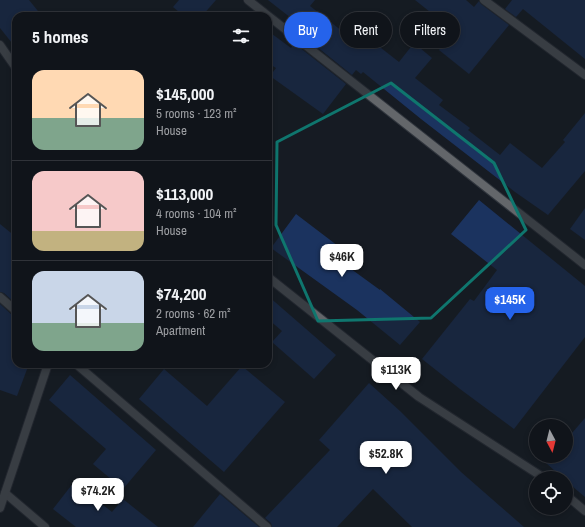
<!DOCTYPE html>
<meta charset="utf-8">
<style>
body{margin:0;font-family:"Archivo Narrow",sans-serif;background:#191d23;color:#f1f3f6;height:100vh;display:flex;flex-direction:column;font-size:15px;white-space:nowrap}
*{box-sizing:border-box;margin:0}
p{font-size:13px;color:#9c9ea2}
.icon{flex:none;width:22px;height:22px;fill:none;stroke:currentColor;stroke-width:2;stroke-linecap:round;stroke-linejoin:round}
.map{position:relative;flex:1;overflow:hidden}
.side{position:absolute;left:12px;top:12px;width:260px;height:356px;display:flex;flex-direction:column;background:#10141a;border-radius:12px;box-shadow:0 2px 6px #0003,0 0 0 1px #303339}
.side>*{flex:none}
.guide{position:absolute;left:284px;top:12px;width:241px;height:36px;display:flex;gap:8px}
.needle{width:26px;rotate:173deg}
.buttons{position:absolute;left:529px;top:419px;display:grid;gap:8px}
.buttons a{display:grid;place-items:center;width:44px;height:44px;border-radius:50%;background:#10141a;box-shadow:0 2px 6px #0003,0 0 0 1px #303339;font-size:20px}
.price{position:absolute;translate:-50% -34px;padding:0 9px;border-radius:8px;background:#fff;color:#222;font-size:13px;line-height:26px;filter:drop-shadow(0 1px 2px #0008)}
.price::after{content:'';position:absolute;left:50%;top:24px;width:12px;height:9px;margin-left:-6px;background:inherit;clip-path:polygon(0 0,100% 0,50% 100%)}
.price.selected{background:#2563eb;color:#fff}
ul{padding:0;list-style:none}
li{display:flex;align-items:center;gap:12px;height:100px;padding:0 20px}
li+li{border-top:1px solid #303339}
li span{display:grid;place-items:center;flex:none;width:112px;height:80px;border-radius:12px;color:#555}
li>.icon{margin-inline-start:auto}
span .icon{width:48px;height:48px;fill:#fffc;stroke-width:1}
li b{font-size:17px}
h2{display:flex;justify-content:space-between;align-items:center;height:48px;padding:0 20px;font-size:17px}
.pill{padding:0 14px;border-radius:18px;background:#10141a;box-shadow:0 2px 6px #0003,0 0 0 1px #303339;font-size:14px;line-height:36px}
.pill.selected{background:#2563eb;color:#fff}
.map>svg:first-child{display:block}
</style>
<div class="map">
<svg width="585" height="527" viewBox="0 0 585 527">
<rect width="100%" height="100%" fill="#161b23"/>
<g fill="#1b335f">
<path d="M0,0H29L42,16H16V48L0,28Z"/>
<path d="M179,0H216L202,16H184L173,7Z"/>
<path d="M268,0H315L310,6L351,38L358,30L399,62L414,43L432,58L415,78L443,100L439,105L470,128L468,130L500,155L510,143L542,168L565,142L563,140L585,113V171L548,215L515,192L421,119L363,72L361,74L356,70L352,75L301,34L305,29Z"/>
<path d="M415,0H466L474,7L479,1L481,4L509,25L469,74L439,50L454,31Z"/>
<path d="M511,0H585V59L523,9L516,17L505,9L512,0Z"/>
<path d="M268,31L291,48L294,43L346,84L323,114L270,76L276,68L268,63Z"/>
<path d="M479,200L585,286V337L514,429L460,389L422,359L470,299L474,301L497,270L451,234Z"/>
<path d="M585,208V240L570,229Z"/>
<path d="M296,214L342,249L336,258L380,290V289L420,322L400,345L357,310L271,248Z"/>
<path d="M0,224L16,237V304L4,293L0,292Z"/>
<path d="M268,296L336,355L314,379L272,342L282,331L268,319Z"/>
<path d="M0,304L12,315L16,316V364H29L17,396L0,390Z"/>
<path d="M242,366L285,402L224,472L139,399L164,369L207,406Z"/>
<path d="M70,375L156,450L123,489L93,464L106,449L49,400Z"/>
<path d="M369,383L400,411L461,472L524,527H412L373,489L337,527H272L271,523L265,518L330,450L319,440Z"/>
<path d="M585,418V497L566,481V478H563L546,463L552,456H566V440Z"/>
<path d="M74,482L112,512L123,499L158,527H76L53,509Z"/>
<path d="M220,494L259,527H193Z"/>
</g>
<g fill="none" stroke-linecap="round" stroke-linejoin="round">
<defs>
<g id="minor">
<path d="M248,0L585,265"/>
<path d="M484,0L585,75"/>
<path d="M0,45L16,68"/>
<path d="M268,277L419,397L544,478"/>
<path d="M0,297L16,311"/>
<path d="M76,364L267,527"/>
<path d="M5,493L45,527"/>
<path d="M566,495L585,511"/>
<path d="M0,508L48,364"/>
</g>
</defs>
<use href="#minor" stroke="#30353d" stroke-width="10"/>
<use href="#minor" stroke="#63666a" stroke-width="8"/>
</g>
<path d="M0 0H585V527H0ZM391,83L494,163L526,230L431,318L318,321L276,225L277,142Z" fill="#161b23" fill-opacity=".55" fill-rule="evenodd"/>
<path fill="none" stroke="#0f766e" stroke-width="3" stroke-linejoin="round" d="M391,83L494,163L526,230L431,318L318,321L276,225L277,142Z"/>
</svg>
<div class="buttons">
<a><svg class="needle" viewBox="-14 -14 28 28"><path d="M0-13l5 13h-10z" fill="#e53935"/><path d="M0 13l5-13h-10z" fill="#9c9ea2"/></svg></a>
<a><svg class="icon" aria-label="locate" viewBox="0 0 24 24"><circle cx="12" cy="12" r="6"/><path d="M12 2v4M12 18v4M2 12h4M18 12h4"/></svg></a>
</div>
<b class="price" style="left:342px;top:278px">$46K</b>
<b class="price selected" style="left:510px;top:321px">$145K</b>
<b class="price" style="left:396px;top:391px">$113K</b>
<b class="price" style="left:386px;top:475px">$52.8K</b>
<b class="price" style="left:98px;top:512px">$74.2K</b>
<div class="guide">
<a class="pill selected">Buy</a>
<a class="pill">Rent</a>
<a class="pill">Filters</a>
</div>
<section class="side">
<h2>5 homes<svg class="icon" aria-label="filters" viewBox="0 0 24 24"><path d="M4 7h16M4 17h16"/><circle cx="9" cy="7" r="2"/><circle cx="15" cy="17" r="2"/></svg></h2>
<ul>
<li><span style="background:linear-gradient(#ffd9b3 60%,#7fa58c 0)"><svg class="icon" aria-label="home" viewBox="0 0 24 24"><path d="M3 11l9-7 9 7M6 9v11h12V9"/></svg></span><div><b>$145,000</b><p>5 rooms · 123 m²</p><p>House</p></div></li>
<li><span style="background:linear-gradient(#f6c9c9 75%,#c2b280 0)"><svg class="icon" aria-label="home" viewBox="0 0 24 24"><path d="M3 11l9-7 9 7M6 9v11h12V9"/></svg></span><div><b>$113,000</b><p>4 rooms · 104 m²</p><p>House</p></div></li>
<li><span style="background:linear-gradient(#c9d6e8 65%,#7fa58c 0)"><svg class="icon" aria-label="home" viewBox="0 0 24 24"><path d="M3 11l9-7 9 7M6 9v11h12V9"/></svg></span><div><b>$74,200</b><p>2 rooms · 62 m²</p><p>Apartment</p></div></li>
</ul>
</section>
</div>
